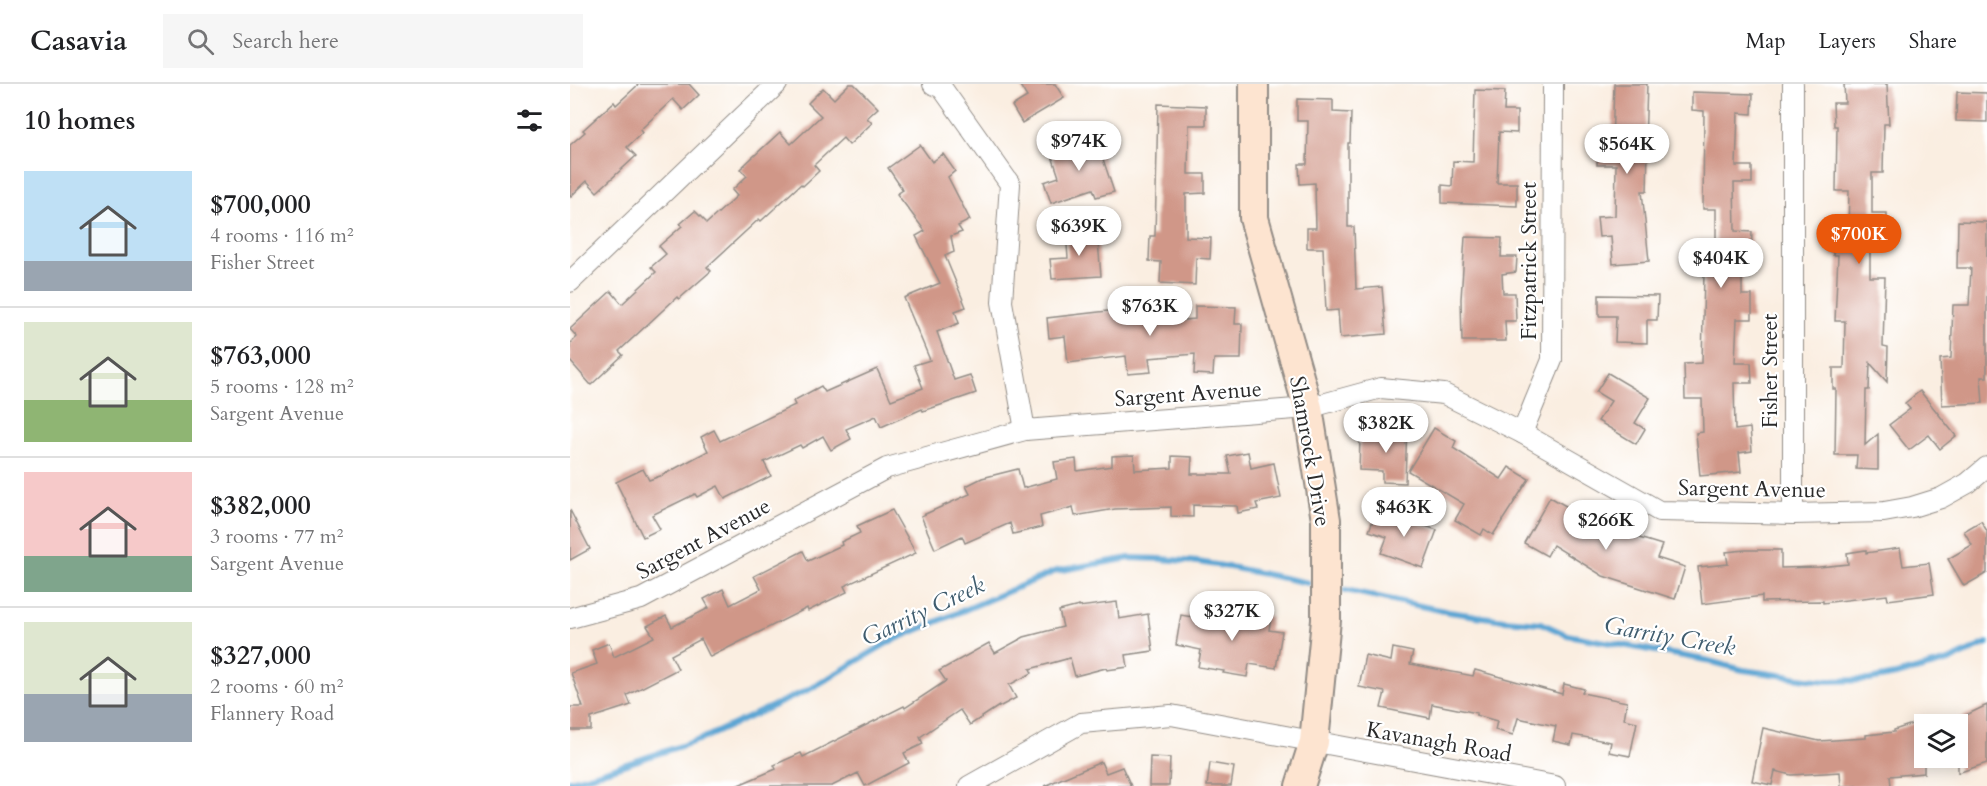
<!DOCTYPE html>
<meta charset="utf-8">
<style>
body{margin:0;font-family:Cardo,serif;background:#f6f6f6;color:#202124;height:100vh;display:flex;flex-direction:column;font-size:22px;white-space:nowrap}
*{box-sizing:border-box;margin:0}
p{font-size:20px;color:#757577}
.icon{flex:none;width:33px;height:33px;fill:none;stroke:currentColor;stroke-width:2;stroke-linecap:round;stroke-linejoin:round}
.map{position:relative;flex:1;overflow:hidden}
.drawer{display:flex;flex-direction:column;background:#fff;width:570px}
.drawer>*{flex:none}
.fabs{position:absolute;left:1344px;top:630px;display:grid;gap:12px}
.fabs a{display:grid;place-items:center;width:54px;height:54px;border-radius:0px;background:#fff;box-shadow:0 3px 15px #0003;font-size:30px}
.price{position:absolute;translate:-50% -51px;padding:0 14px;border-radius:21px;background:#fff;color:#222;font-size:20px;line-height:39px;filter:drop-shadow(0 2px 3px #0008)}
.price::after{content:'';position:absolute;left:50%;top:36px;width:18px;height:14px;margin-left:-9px;background:inherit;clip-path:polygon(0 0,100% 0,50% 100%)}
.price.on{background:#ea580c;color:#fff}
ul{padding:0;list-style:none}
li{display:flex;align-items:center;gap:18px;height:150px;padding:0 24px}
li+li{border-top:2px solid #e0e0e0}
li span{display:grid;place-items:center;flex:none;width:168px;height:120px;border-radius:0px;color:#555}
li>.icon{margin-inline-start:auto}
span .icon{width:72px;height:72px;fill:#fffc;stroke-width:1}
li b{font-size:26px}
h2{display:flex;justify-content:space-between;align-items:center;height:72px;padding:0 24px;font-size:26px}
header{display:flex;align-items:center;gap:36px;box-sizing:border-box;height:84px;padding:0 30px;background:#fff;border-bottom:2px solid #e0e0e0}
header strong{font-size:28px}
nav{display:flex;gap:33px;margin-inline-start:auto;font-size:21px}
.search{width:420px;height:54px;background:#f6f6f6;display:flex;align-items:center;gap:15px;box-sizing:border-box;padding:0 21px;border-radius:0px;color:#757577;font-size:22px}
main{display:flex;flex:1;min-height:0}
.map>svg:first-child{display:block}
</style>
<header>
<strong>Casavia</strong>
<div class="search"><svg class="icon" aria-label="search" viewBox="0 0 24 24"><circle cx="10" cy="10" r="6"/><path d="M15 15l6 6"/></svg>Search here</div>
<nav><a>Map</a><a>Layers</a><a>Share</a></nav>
</header>
<main>
<section class="drawer">
<h2>10 homes<svg class="icon" aria-label="filters" viewBox="0 0 24 24"><path d="M4 7h16M4 17h16"/><circle cx="9" cy="7" r="2"/><circle cx="15" cy="17" r="2"/></svg></h2>
<ul>
<li><span style="background:linear-gradient(#bfe0f5 75%,#9aa5b1 0)"><svg class="icon" aria-label="home" viewBox="0 0 24 24"><path d="M3 11l9-7 9 7M6 9v11h12V9"/></svg></span><div><b>$700,000</b><p>4 rooms · 116 m²</p><p>Fisher Street</p></div></li>
<li><span style="background:linear-gradient(#dfe7d0 65%,#8fb573 0)"><svg class="icon" aria-label="home" viewBox="0 0 24 24"><path d="M3 11l9-7 9 7M6 9v11h12V9"/></svg></span><div><b>$763,000</b><p>5 rooms · 128 m²</p><p>Sargent Avenue</p></div></li>
<li><span style="background:linear-gradient(#f6c9c9 70%,#7fa58c 0)"><svg class="icon" aria-label="home" viewBox="0 0 24 24"><path d="M3 11l9-7 9 7M6 9v11h12V9"/></svg></span><div><b>$382,000</b><p>3 rooms · 77 m²</p><p>Sargent Avenue</p></div></li>
<li><span style="background:linear-gradient(#dfe7d0 60%,#9aa5b1 0)"><svg class="icon" aria-label="home" viewBox="0 0 24 24"><path d="M3 11l9-7 9 7M6 9v11h12V9"/></svg></span><div><b>$327,000</b><p>2 rooms · 60 m²</p><p>Flannery Road</p></div></li>
</ul>
</section>
<div class="map">
<svg width="1417" height="702" viewBox="0 0 1417 702">
<rect width="100%" height="100%" fill="#fff"/>
<filter id="ink" filterUnits="userSpaceOnUse"><feTurbulence type="fractalNoise" baseFrequency=".0167" numOctaves="2"/><feDisplacementMap in="SourceGraphic" scale="12" xChannelSelector="R" yChannelSelector="G"/><feConvolveMatrix kernelMatrix="1 2 1 2 8 2 1 2 1" color-interpolation-filters="sRGB"/></filter>
<filter id="wash" filterUnits="userSpaceOnUse"><feTurbulence type="fractalNoise" baseFrequency=".008" numOctaves="4" result="noise"/><feDisplacementMap in="SourceGraphic" scale="24" xChannelSelector="R" yChannelSelector="G"/><feGaussianBlur stdDeviation="1.35" result="paint"/><feColorMatrix in="noise" values="0 0 0 0 0 0 0 0 0 0 0 0 0 0 0 0 0 1.4 0 .05"/><feComposite in="paint" operator="in"/></filter>
<g filter="url(#wash)">
<rect width="100%" height="100%" fill="#faeee1"/>
<g fill="none" stroke-linecap="round" stroke-linejoin="round">
<g stroke="#5ca5d3" stroke-width="6">
<path d="M775,506L879,528L934,536L971,539L997,551L1135,576L1173,586L1237,595L1259,597L1299,596L1326,591L1379,577L1417,559"/>
<path d="M0,697L23,691L132,655L242,604L319,558L486,487L560,474L591,475L628,478L665,484L738,499"/>
</g>
</g>
<g id="blocks">
<g fill="#d09788">
<path d="M69,0H119L129,11L113,26L103,15L70,46L72,49L57,63L66,72L27,108L17,97L0,113V61L15,48L13,46L44,18L46,21Z"/>
<path d="M279,0H284L308,24L297,34L302,39L279,61L273,54L244,81L249,87L233,102L231,100L191,137L189,135L137,183L141,187L109,215L107,213L49,267L53,271L21,301L0,277V260L7,253L0,245L41,207L52,220L86,188L81,183L96,170L89,162L112,142L110,140L125,127L137,139L167,112L162,106L177,92L170,85L210,48L221,60L251,32L238,19L253,4L264,15Z"/>
<path d="M449,0H485L494,14L452,39L442,22L457,13Z"/>
<path d="M1044,0H1077L1075,61L1078,62L1077,107H1072L1079,177L1043,180L1041,152L1029,153L1027,133L1045,132L1046,81H1027L1028,60L1042,61Z"/>
<path d="M1274,0H1317L1319,40H1314L1313,89H1302V129H1317V159H1300V193H1315L1313,262L1318,263L1317,298L1300,279L1299,306H1296L1295,361L1308,350V386L1286,385L1287,371H1265L1266,305H1263V284H1274L1275,237H1265L1268,171H1263V148H1278L1279,107H1266L1267,42H1264L1263,19H1275Z"/>
<path d="M905,6L935,7L934,27H947V49L929,48L927,99H947V122L872,119V101L882,102L883,77L903,78Z"/>
<path d="M1122,8L1183,10L1182,30L1168,29L1166,82H1182V99H1164L1165,147L1182,148L1181,168L1172,167V211H1182V235H1167L1165,279H1181L1182,299H1164L1165,346L1180,344L1182,367L1169,369L1171,388L1130,392L1126,349L1133,348L1132,315H1115L1114,280L1132,279L1134,189H1129V160H1146V125H1133L1134,27L1122,26Z"/>
<path d="M1387,8L1417,9V38L1386,37Z"/>
<path d="M727,15L763,16V28L781,29L780,59H778V143H784L786,205L812,203L816,250L770,254L768,226L756,227L753,164H737V144H746L745,99L730,100L729,80H737L738,37H727Z"/>
<path d="M588,20L636,22V41H619L618,90H635V109L616,110V153L641,154L640,175L626,174L625,201L590,199L591,178L579,177L580,152H585Z"/>
<path d="M526,54L544,108L526,113L523,105L481,119L474,98L489,93L481,69Z"/>
<path d="M350,61L362,78L373,70L385,87L378,93L400,136L388,142L392,148L381,152L384,168L375,172L396,223L385,227L389,239L367,248L384,296L400,291L406,309L353,327L352,325L311,343L306,332L276,345L281,355L261,366L253,352L232,364L230,361L194,378L201,392L155,415L148,402L127,413L125,410L82,431L90,445L73,453L46,398L73,385L79,396L93,391L138,367L131,353L144,346L150,357L225,321L223,317L251,302L255,308L307,285L321,316L353,304L344,281L360,276L334,214L370,199L346,152L355,147L327,110L333,106L318,84Z"/>
<path d="M1388,137L1417,138V293H1411L1413,319L1372,321L1370,275L1381,274L1383,221H1399L1401,184H1387Z"/>
<path d="M527,146L531,192L482,195L480,175L498,174L496,148Z"/>
<path d="M895,153L932,154L931,173H947L946,188L932,190L933,209H945L946,237H935L936,257H892L891,215Z"/>
<path d="M1029,211L1088,212L1087,236H1077V259L1045,258L1046,232H1029Z"/>
<path d="M581,222L583,239L625,235V222L666,223L665,240H672L671,275H644L643,291L624,290L625,270L579,274L581,288L558,290L556,272L498,279L495,252L479,254L477,234Z"/>
<path d="M1038,289L1080,314L1065,339L1075,345L1066,360L1028,337L1041,317L1026,308Z"/>
<path d="M1350,307L1386,352L1370,365L1359,351L1339,366L1319,341L1340,325L1335,319Z"/>
<path d="M818,338L837,339L835,399L812,398V387L789,386L790,354L817,356Z"/>
<path d="M864,344L886,357L883,364L931,395L939,383L959,395L923,451L914,445L911,451L885,436L894,420L838,387Z"/>
<path d="M678,368L681,384L704,379L711,414L686,419L688,425L668,429L667,422L623,421V433L601,432V423L545,425L505,432L503,423L470,432L472,443L443,450L440,439L395,459L392,452L365,465L351,432L400,410L396,402L412,394L448,385L453,404L487,395L484,378L506,375L507,387L542,382V372L564,371L565,386L602,384V372L622,373L621,390H661L657,372Z"/>
<path d="M980,413L1003,426L998,435L1032,456L1043,439L1066,453L1092,461L1087,474L1115,483L1105,515L1033,492L983,461L977,472L954,459Z"/>
<path d="M807,425L867,446L853,484L811,469L817,453L799,447Z"/>
<path d="M0,426L20,465L0,476Z"/>
<path d="M322,426L346,469L274,502L277,508L238,527L237,524L140,573L131,555L101,571L108,585L57,611L61,621L21,634V646H0V623H13L1,589L27,580L22,566L39,559L44,573L84,553L77,542L96,532L102,543L139,524L134,515L153,505L160,521L191,505L184,492L233,467L238,477L272,461L271,458L290,449L287,442Z"/>
<path d="M1411,437L1417,447V489L1394,502L1378,475L1402,461L1394,447Z"/>
<path d="M1330,464L1333,482L1359,479L1364,510L1318,516L1317,511L1253,519V517L1192,518V512L1132,520L1128,483L1158,480L1156,468L1175,466H1211V484L1249,483L1278,480L1277,469L1296,466V469Z"/>
<path d="M547,518L549,535L578,530L583,567L556,571L558,583L537,586L536,584L505,592L500,574L460,585L462,589L439,601L446,614L429,623V622L400,641L390,626L350,653L353,660L334,669L339,679L295,702L288,689L262,702H166L206,685L204,681L231,669L233,673L334,622L335,624L376,597L369,587L419,559L425,569L454,553L493,543L489,527L509,522V523Z"/>
<path d="M664,527L701,533L699,546L712,548L706,584L679,580L677,593L653,589L654,587L628,583L631,566L606,561L611,531L662,540Z"/>
<path d="M823,564L843,568L840,580L903,592L905,586L992,610L994,600L1014,605L1012,609L1057,618L1054,635L1067,638L1060,672L1039,668L1041,658L1003,651L1001,661L983,657L986,642L948,634L943,651L925,646L927,637L906,631L907,629L862,620L860,634L811,624L815,608L789,603L795,571L821,577Z"/>
<path d="M1417,621V679L1388,689V635Z"/>
<path d="M1354,636V689L1320,692L1321,702H1271L1270,688L1221,691L1205,687L1202,701L1182,697L1193,644L1249,657L1296,654V651L1324,648V646Z"/>
<path d="M580,673L600,674L599,702H579Z"/>
<path d="M531,678L536,689L552,683L561,702H474Z"/>
<path d="M640,679L664,683L661,702H637Z"/>
</g>
</g>
</g>
<g filter="url(#ink)">
<use href="#blocks" fill-opacity="0" stroke="#928c86" stroke-width="1.5"/>
<g fill="none" stroke-linecap="round" stroke-linejoin="round">
<defs>
<g id="street">
<path d="M363,0L372,4L440,100L432,218L455,346"/>
<path d="M0,198L207,0"/>
<path d="M952,349L982,276L983,0"/>
<path d="M1223,430V0"/>
<path d="M0,534L71,515L317,384L455,346L738,324L811,304L874,310L952,349L1089,427L1223,430L1314,428L1342,423L1371,414L1398,399L1417,383"/>
<path d="M399,702L511,639L601,631L985,702"/>
</g>
<path id="secondary" d="M684,0V134L738,324L756,436V536L744,658L730,702"/>
</defs>
<use href="#street" stroke="#928c86" stroke-width="22"/>
<use href="#secondary" stroke="#928c86" stroke-width="32"/>
<use href="#street" stroke="#fff" stroke-width="20"/>
<use href="#secondary" stroke="#fde4d0" stroke-width="28"/>
</g>
</g>
<g text-anchor="middle" stroke-width="4.5" stroke-linejoin="round" paint-order="stroke">
<g font-size="22" fill="#2b2b2b" stroke="#fff">
<text transform="translate(958 177) rotate(-90)" y="8">Fitzpatrick Street</text>
<text transform="translate(1199 287) rotate(-90)" y="8">Fisher Street</text>
<text transform="translate(618 309) rotate(-4)" y="8">Sargent Avenue</text>
<text transform="translate(741 367) rotate(80)" y="8">Shamrock Drive</text>
<text transform="translate(1182 404) rotate(1)" y="8">Sargent Avenue</text>
<text transform="translate(133 454) rotate(-28)" y="8">Sargent Avenue</text>
<text transform="translate(869 657) rotate(10)" y="8">Kavanagh Road</text>
</g>
<g font-size="24" font-style="italic" fill="#3f5c6e" stroke="#fff">
<text transform="translate(353 527) rotate(-25)" y="8">Garrity Creek</text>
<text transform="translate(1100 552) rotate(10)" y="8">Garrity Creek</text>
</g>
</g>
</svg>
<div class="fabs">
<a><svg class="icon" aria-label="layers" viewBox="0 0 24 24"><path d="M12 4l9 5-9 5-9-5zM3 14l9 5 9-5"/></svg></a>
</div>
<b class="price" style="left:509px;top:88px">$974K</b>
<b class="price" style="left:1057px;top:91px">$564K</b>
<b class="price" style="left:509px;top:173px">$639K</b>
<b class="price on" style="left:1289px;top:181px">$700K</b>
<b class="price" style="left:1151px;top:205px">$404K</b>
<b class="price" style="left:580px;top:253px">$763K</b>
<b class="price" style="left:816px;top:370px">$382K</b>
<b class="price" style="left:834px;top:454px">$463K</b>
<b class="price" style="left:1036px;top:467px">$266K</b>
<b class="price" style="left:662px;top:558px">$327K</b>
</div>
</main>
